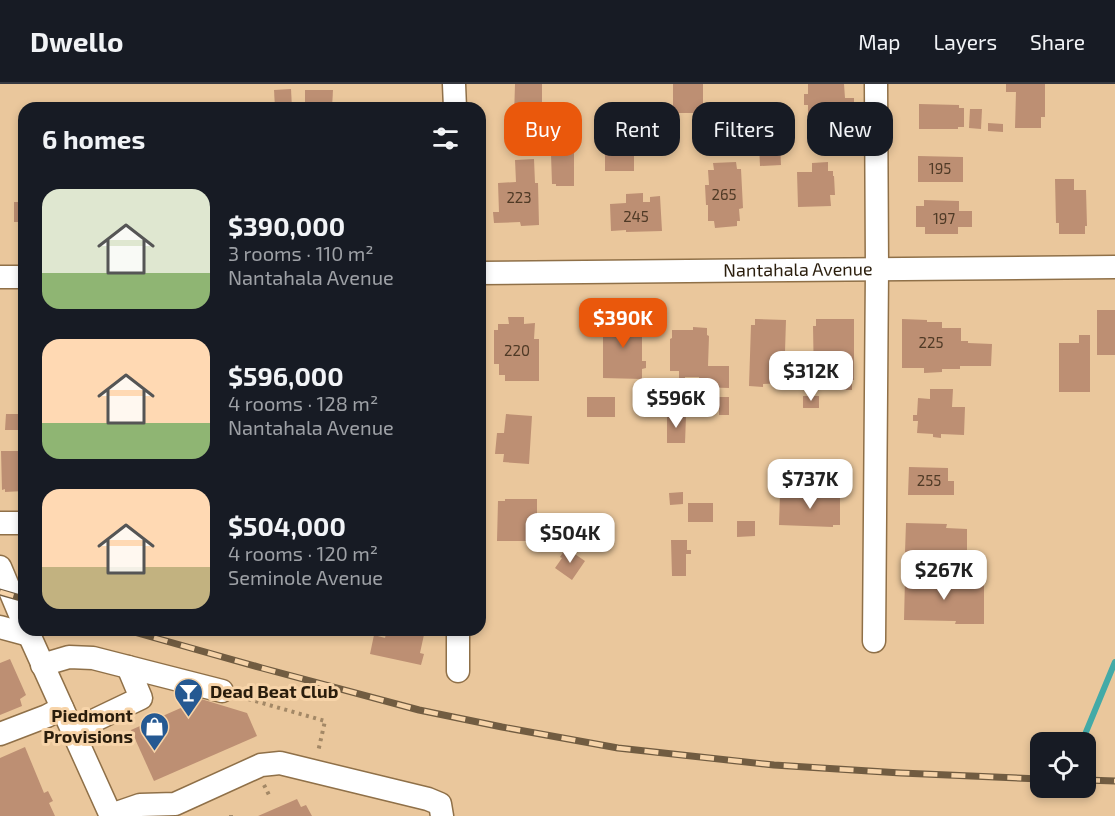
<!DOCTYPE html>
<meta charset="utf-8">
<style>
body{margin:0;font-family:"Exo 2",sans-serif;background:#20242c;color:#f1f3f6;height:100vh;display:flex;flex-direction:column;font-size:22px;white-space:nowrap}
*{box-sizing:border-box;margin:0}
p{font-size:20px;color:#9ea1a6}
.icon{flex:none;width:33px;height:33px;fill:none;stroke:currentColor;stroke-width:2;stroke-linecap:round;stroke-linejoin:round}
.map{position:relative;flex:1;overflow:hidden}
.side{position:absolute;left:18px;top:18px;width:468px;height:534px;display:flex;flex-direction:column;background:#171b24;border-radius:18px;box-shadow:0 3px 9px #0003}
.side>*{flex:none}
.hud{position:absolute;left:504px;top:18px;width:520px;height:54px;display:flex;gap:12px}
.controls{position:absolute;left:1030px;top:648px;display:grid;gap:12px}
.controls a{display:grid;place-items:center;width:66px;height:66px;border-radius:12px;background:#171b24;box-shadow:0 3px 9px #0003;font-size:30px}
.price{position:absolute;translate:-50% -51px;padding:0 14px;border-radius:12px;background:#fff;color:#222;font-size:20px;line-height:39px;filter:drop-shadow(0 2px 3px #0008)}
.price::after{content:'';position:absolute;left:50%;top:36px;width:18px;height:14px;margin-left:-9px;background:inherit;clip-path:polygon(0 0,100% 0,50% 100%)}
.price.selected{background:#ea580c;color:#fff}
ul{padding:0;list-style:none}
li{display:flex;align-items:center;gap:18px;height:150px;padding:0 24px}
li span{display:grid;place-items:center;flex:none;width:168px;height:120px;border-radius:18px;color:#555}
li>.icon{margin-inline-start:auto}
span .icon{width:72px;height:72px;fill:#fffc;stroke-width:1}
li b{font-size:26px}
h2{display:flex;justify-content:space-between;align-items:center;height:72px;padding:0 24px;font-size:26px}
.pill{padding:0 21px;border-radius:18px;background:#171b24;box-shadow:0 3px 9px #0003;font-size:21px;line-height:54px}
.pill.selected{background:#ea580c;color:#fff}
header{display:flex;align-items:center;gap:36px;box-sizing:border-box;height:84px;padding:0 30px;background:#171b24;border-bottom:2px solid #363941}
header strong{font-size:28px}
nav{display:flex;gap:33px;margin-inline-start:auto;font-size:21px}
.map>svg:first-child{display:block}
</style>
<header>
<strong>Dwello</strong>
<nav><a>Map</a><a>Layers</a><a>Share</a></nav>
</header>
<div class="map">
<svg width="1115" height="732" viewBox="0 0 1115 732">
<rect width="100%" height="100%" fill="#eac79c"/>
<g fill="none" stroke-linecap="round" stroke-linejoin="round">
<path stroke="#43aaa7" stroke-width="6" d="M1086,648L1115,578"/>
</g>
<g fill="#bd8f73">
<path d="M515,0H542V34L514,33Z"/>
<rect x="673" y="0" width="30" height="29"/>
<path d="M808,0H844L845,14H854V31H837V35H808V21H804V10H808Z"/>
<path d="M1006,0H1045V33H1041V44H1015L1016,8H1006Z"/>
<path d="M291,5L292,24H275L274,6Z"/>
<path d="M305,6H333L332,24H305Z"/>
<path d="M919,20L959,21V24H964V43H958V45H919Z"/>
<path d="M970,25H982L981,45L969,44Z"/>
<path d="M988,39L1003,40V48L988,47Z"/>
<rect x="605" y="54" width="29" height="33"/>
<path d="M759,60H780L781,81L760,82Z"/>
<path d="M574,69V102H556V100H552L551,70Z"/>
<path d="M918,72L963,73V98H918Z"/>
<path d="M534,75L535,99H538L539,141L521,142L520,138L494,139L493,128H499L498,99L516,98L515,76Z"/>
<path d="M736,78L737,85H741L743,124L739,125L740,137H737V142L715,144L714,137H708V121H706L705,101H709L708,86H714L713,79Z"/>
<path d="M828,78V87H833V92H834L835,111H830L831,122L798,123L797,88H812V79Z"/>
<path d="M1055,95H1074V106H1086L1087,142H1085V150H1059V139H1056Z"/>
<path d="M643,109V118H650V113L660,112L662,147L626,148V146L611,147L610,120L626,119V110Z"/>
<path d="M924,116L959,117V127H972V143H958V150H925V143H916V122H924Z"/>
<rect x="14" y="118" width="10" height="20"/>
<rect x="1097" y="226" width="18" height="45"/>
<path d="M508,233H524V240L535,239L534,255H539V297H505V291H499V280H494V246H498V240H509Z"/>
<path d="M603,235H642V277H646V284L642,285V295L603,294Z"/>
<path d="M755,235L786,236L784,299L763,300V303L749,302L751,241H755Z"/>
<path d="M816,235H854V296H852V306H816V297H814L813,242H816Z"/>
<path d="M902,235L927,236V238H942V244H961V257H968V259L992,260L991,282H960V285H942V288L924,289V284H902Z"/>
<path d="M693,243L707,244V251L709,252L708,282H729V304L699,303V293H685V296H679V287H670V255L672,254V246H693Z"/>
<path d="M1079,251H1090V308H1059V259H1079Z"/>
<path d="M930,305H953L952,323H965L964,351L941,350V354L933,353V350L917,349L918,337H913V331H917L918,314L930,315Z"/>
<rect x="803" y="312" width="16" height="12"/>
<rect x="587" y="313" width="28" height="20"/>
<rect x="719" y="313" width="10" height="18"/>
<path d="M6,330H24V346H5Z"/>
<path d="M506,330L532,332L529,380L503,378L504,370H495L497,349H504Z"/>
<path d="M667,332H686L685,359H667Z"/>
<path d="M1,367H22V386H24V407L5,408V405L2,406Z"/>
<path d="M909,383L948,384V397H954V411H908Z"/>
<path d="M683,408V420L670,421L669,409Z"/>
<path d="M780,410L840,412V441H833V443L779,441Z"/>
<path d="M505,415H537V455H530V457H497L498,417H505Z"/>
<rect x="688" y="419" width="25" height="19"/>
<path d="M737,437H755V452L737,453Z"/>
<path d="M906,439L947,440L946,444L967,445V470L983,471L982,484L937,483L938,469L905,468Z"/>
<path d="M671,456H687V466H691V470H686V492H672Z"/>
<path d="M566,464L585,477L572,496L555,484L562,474L560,473Z"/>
<path d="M912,494L943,495L944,497L984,498V540H955L956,537L904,536L905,495Z"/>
<path d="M387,546H425L420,569L424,570L421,581L370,570L374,551L385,554Z"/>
<path d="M10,575L26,611L20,615L22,622L0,631V579Z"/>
<path d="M201,615L247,629L257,652L154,697L131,646Z"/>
<path d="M25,663L44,709L48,707L53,717L49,719L55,732H0V674Z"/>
<path d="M297,715L301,723L306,721L312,732H258Z"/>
</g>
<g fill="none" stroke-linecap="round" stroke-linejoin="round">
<defs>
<g id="minor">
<path d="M454,0L455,24"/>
<path id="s1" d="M480,189L1115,183"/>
<path d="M0,193H24"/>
<path d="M0,439H24"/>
<path d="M0,483L24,540"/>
<path d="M0,543L29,551"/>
<path d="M27,546L111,732"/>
<path d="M874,557L877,185L876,0"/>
<path d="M42,581L69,573L93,574L222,607"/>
<path d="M458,587V546"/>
<path d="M72,647L141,614L128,583"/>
<path d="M0,650L47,632L62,624"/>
<path d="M111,731L140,721L175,720L261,681L280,679L428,715L440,720L442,732"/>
</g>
</defs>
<use href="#minor" stroke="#8f7048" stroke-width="25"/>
<g stroke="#a38866" stroke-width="4" stroke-dasharray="3 4.5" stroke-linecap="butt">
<path d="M241,613L325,637L318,668"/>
<path d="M264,701L269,711"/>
<path d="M231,731V732"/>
</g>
<use href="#minor" stroke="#fff" stroke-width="22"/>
<defs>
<g id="rail">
<path d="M0,508L24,515"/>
<path d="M127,546L262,584L419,626L502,643L618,664L774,681L901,689L1041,695"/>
<path d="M1086,696L1115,697"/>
</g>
</defs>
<use href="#rail" stroke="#715c41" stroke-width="7"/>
<use href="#rail" stroke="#f7d4a9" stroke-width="4.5" stroke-dasharray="14" stroke-linecap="butt"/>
</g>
<defs>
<symbol id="bar-pin" viewBox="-11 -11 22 30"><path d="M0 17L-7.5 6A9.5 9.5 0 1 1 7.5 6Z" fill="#255992" stroke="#f7d4a9"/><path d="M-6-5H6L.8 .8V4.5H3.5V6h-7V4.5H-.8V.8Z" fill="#fff"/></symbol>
<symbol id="shop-pin" viewBox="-11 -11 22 30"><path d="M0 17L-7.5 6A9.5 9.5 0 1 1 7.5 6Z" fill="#255992" stroke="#f7d4a9"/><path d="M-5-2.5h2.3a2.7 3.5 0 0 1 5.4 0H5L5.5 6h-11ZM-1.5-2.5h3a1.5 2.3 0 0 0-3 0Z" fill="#fff"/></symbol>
</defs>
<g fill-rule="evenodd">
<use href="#bar-pin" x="172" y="592" width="33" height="45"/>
<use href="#shop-pin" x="138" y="626" width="33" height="45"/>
</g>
<g text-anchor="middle" stroke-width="6" stroke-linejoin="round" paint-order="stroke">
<g font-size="15" fill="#4f3a26">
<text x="940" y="90">195</text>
<text x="724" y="116">265</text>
<text x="519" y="119">223</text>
<text x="636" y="138">245</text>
<text x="944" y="140">197</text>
<text x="931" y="264">225</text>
<text x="517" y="272">220</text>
<text x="929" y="402">255</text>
</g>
<g font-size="18" fill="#2a1d0c" stroke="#f7d4a9">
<text dy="6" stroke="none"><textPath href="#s1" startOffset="318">Nantahala Avenue</textPath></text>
</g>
<g font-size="18" font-weight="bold" fill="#2a1d0c" stroke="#f7d4a9" text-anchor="start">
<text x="210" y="614">Dead Beat Club</text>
<text x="133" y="638" text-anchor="end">Piedmont<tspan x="133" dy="21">Provisions</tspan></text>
</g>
</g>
</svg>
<div class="controls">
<a><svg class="icon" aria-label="locate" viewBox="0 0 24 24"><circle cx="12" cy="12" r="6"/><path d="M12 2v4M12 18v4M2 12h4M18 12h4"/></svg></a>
</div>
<b class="price selected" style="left:623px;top:265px">$390K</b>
<b class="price" style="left:811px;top:318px">$312K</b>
<b class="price" style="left:676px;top:345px">$596K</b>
<b class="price" style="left:810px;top:426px">$737K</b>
<b class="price" style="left:570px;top:480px">$504K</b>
<b class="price" style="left:944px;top:517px">$267K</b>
<div class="hud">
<a class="pill selected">Buy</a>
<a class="pill">Rent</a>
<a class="pill">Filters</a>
<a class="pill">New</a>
</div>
<section class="side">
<h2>6 homes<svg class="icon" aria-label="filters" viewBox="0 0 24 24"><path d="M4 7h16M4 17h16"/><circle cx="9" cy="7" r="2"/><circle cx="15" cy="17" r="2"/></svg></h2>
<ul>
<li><span style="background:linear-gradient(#dfe7d0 70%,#8fb573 0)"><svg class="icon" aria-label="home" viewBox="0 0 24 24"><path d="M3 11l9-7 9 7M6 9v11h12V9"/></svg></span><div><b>$390,000</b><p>3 rooms · 110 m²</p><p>Nantahala Avenue</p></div></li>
<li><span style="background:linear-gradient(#ffd9b3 70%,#8fb573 0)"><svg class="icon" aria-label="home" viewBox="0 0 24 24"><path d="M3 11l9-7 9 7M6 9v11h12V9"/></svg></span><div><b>$596,000</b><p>4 rooms · 128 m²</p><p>Nantahala Avenue</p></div></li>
<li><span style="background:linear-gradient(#ffd9b3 65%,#c2b280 0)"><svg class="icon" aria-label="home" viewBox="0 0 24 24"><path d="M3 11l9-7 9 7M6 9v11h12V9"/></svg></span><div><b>$504,000</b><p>4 rooms · 120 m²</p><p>Seminole Avenue</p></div></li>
</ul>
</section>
</div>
